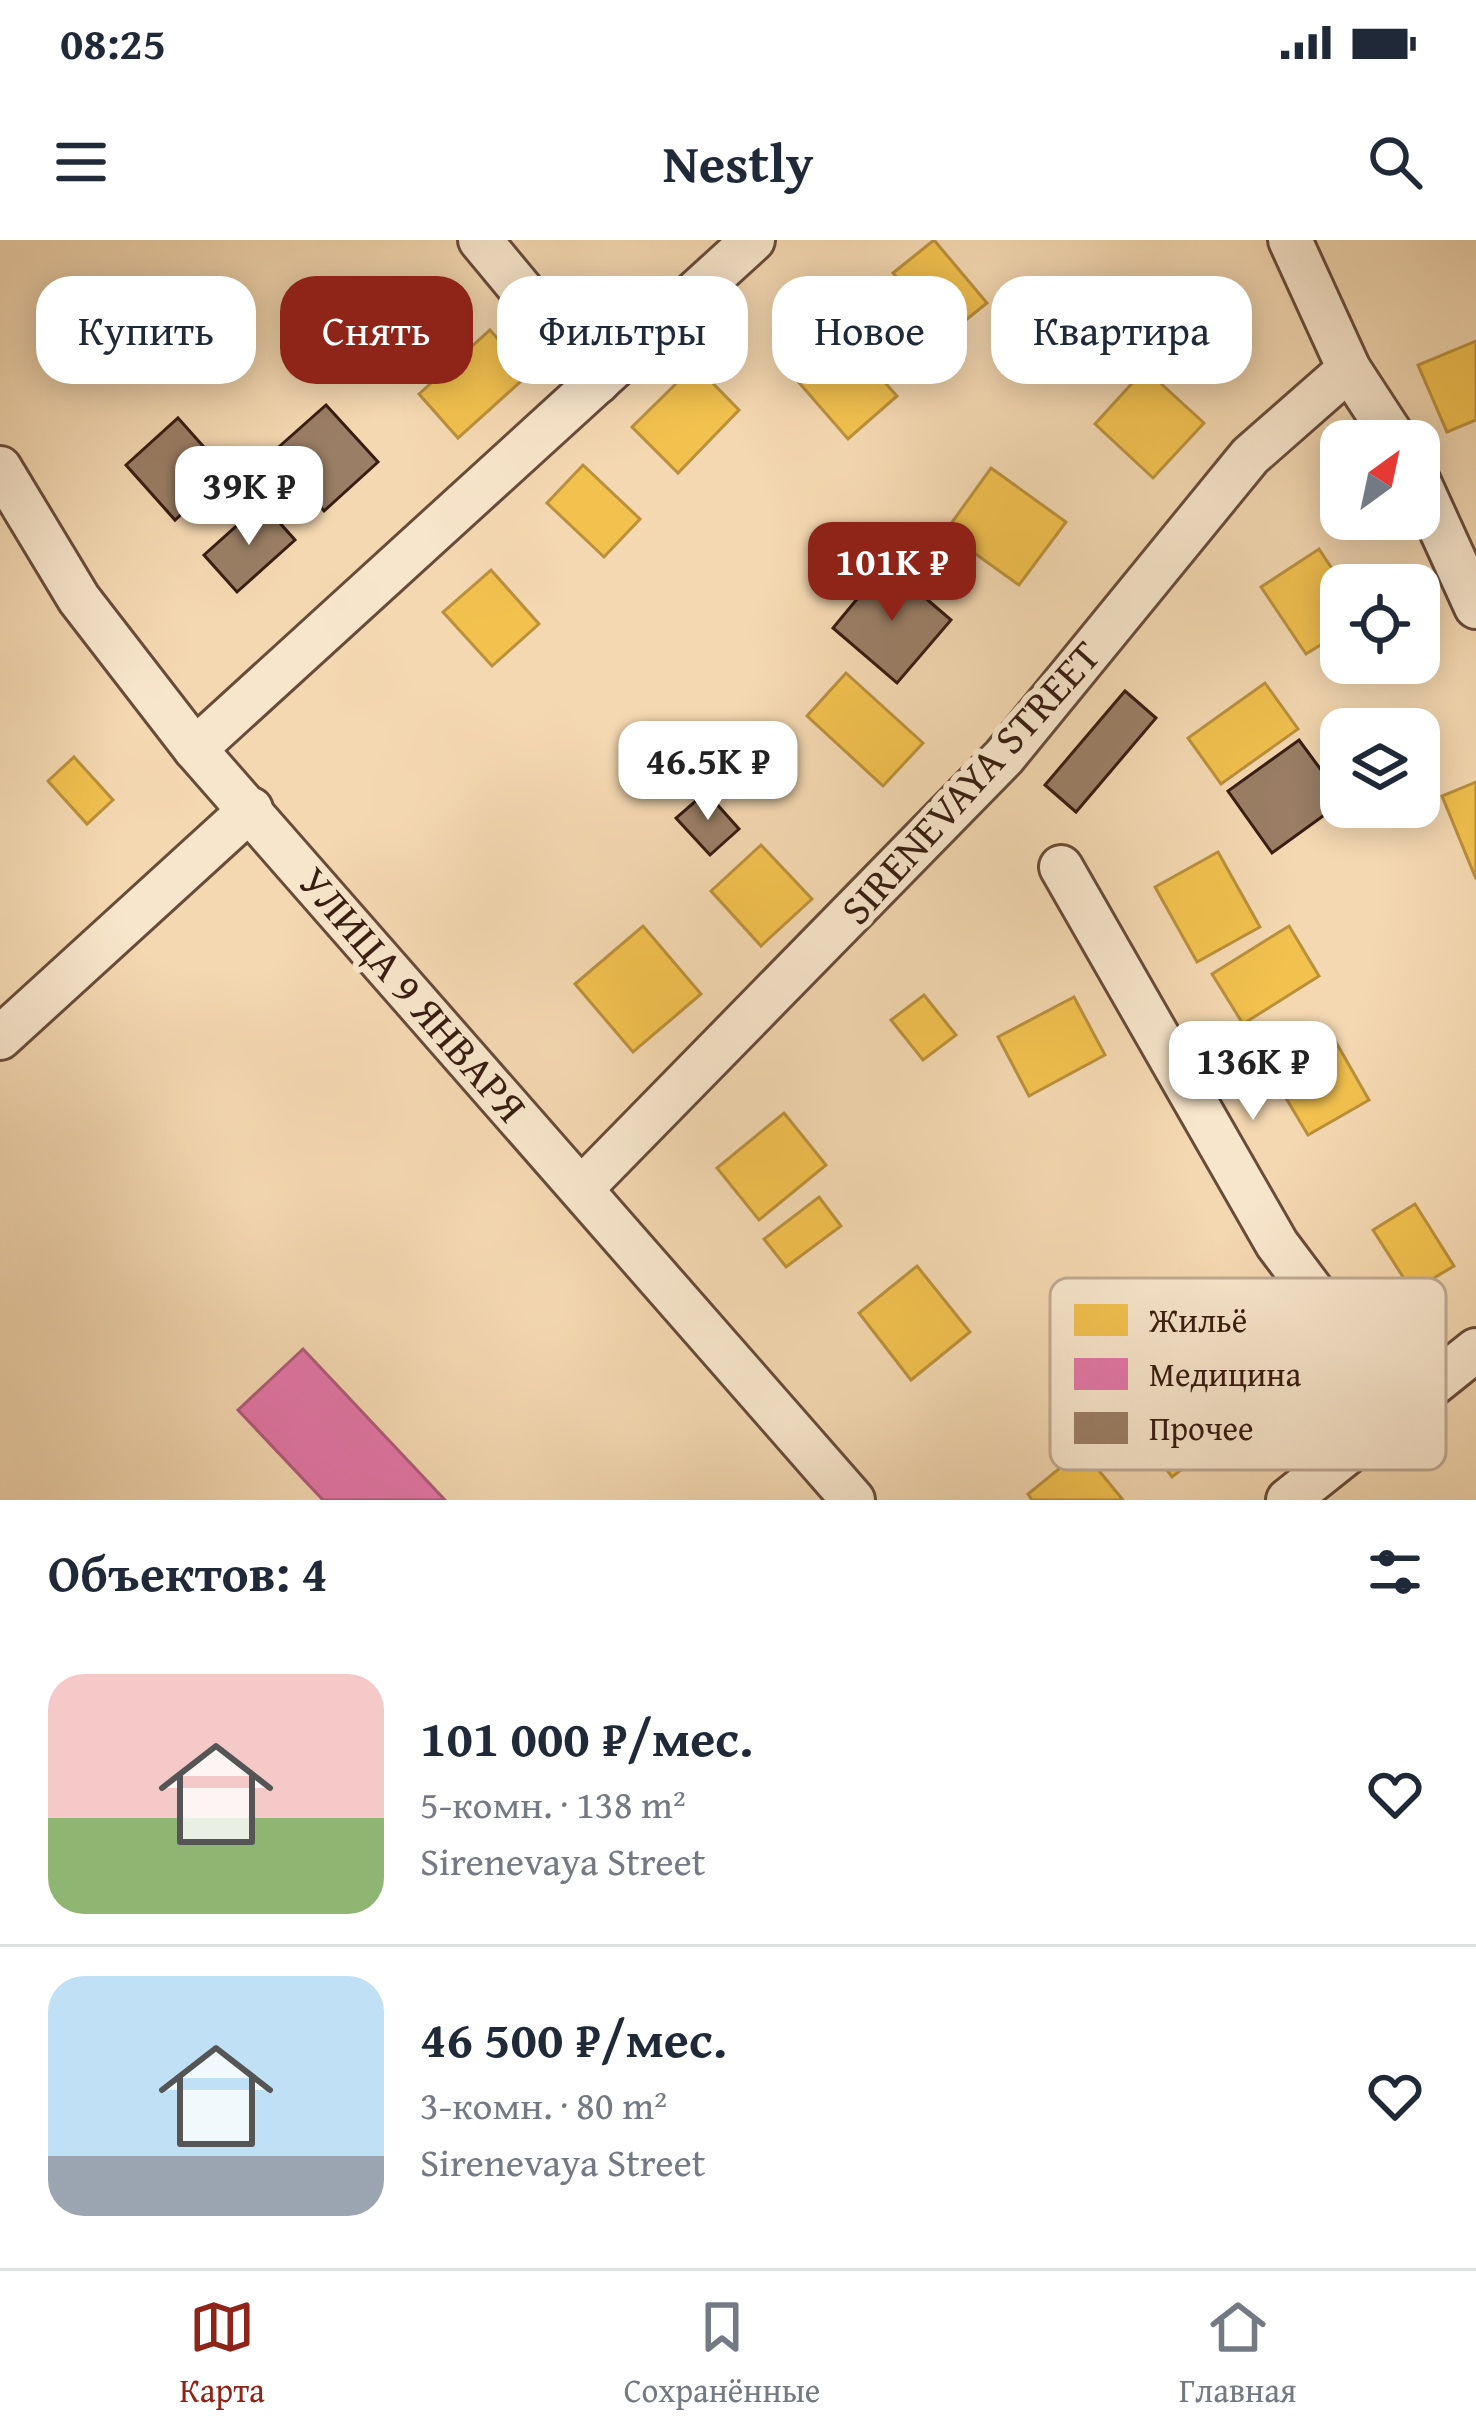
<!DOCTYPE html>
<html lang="ru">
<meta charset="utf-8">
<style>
body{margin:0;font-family:"Gentium Book Plus",serif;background:#f2f2f3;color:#1f2937;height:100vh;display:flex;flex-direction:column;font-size:45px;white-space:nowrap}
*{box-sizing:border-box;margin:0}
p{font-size:39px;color:#747a83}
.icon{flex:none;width:66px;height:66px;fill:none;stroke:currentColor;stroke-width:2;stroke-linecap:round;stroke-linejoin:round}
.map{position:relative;height:1260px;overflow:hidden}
.sheet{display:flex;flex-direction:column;background:#fff;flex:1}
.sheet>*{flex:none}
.banner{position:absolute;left:36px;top:36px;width:1404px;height:108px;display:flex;gap:24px}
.needle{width:78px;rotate:33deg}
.controls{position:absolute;left:1320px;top:180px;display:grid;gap:24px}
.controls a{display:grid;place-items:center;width:120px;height:120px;border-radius:24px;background:#fff;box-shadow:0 6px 30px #0003;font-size:60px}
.price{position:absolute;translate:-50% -102px;padding:0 27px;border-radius:24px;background:#fff;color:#222;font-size:39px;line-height:78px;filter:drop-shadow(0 3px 6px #0008)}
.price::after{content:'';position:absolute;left:50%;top:72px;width:36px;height:27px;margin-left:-18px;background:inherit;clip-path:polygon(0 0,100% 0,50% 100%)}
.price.selected{background:#8f2418;color:#fff}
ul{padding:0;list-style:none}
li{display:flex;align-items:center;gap:36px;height:300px;padding:0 48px}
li+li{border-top:3px solid #e0e1e3}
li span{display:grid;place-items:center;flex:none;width:336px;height:240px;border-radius:36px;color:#555}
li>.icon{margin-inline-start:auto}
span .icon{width:144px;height:144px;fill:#fffc;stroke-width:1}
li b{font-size:51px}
h2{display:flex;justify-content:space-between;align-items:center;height:144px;padding:0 48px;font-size:51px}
.tag{padding:0 42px;border-radius:36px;background:#fff;box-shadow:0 6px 30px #0003;font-size:42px;line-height:108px}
.tag.selected{background:#8f2418;color:#fff}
.status{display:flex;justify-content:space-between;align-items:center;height:84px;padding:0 60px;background:#fff;direction:ltr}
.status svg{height:33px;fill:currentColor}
header{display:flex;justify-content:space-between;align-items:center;height:156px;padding:0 48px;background:#fff;font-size:54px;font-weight:700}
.tab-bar{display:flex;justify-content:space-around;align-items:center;height:168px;border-top:3px solid #e0e1e3;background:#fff;font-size:33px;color:#747a83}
.tab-bar a{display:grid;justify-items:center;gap:6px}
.tab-bar .selected{color:#8f2418}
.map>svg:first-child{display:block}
</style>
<div class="status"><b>08:25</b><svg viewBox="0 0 49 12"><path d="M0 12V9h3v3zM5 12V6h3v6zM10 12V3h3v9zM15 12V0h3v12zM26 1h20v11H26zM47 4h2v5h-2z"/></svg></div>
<header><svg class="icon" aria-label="menu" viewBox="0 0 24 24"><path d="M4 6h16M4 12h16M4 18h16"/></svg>Nestly<svg class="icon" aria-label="search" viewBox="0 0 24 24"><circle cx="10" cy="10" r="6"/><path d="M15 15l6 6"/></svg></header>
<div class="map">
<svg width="1476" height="1260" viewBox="0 0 1476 1260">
<rect width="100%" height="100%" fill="#f4d8b1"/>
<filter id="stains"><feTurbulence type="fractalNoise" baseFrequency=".00167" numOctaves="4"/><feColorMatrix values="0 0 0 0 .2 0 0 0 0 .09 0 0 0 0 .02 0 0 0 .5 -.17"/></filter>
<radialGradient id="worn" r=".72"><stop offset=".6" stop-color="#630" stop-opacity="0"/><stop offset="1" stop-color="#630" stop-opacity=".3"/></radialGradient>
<g fill="#f2c14e" stroke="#ba903c" stroke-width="3">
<path d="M934,0L987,63L946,96L893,33Z"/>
<path d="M829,80L897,156L848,199L781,122Z"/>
<path d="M490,90L529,134L458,198L419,154Z"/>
<path d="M1476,101V180L1447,192L1418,125Z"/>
<path d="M695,125L739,170L678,233L632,187Z"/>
<path d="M1145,129L1204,183L1153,238L1095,184Z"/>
<path d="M583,225L640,279L604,317L547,263Z"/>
<path d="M991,228L1066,282L1019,345L945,292Z"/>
<path d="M1319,309L1343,345H1341V392L1306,414L1261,347Z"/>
<path d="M491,330L539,384L492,426L443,372Z"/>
<path d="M846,433L923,503L883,546L807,476Z"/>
<path d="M1265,443L1298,489L1221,544L1188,498Z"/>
<path d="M74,517L113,560L87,584L48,541Z"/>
<path d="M1476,542V639L1442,556Z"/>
<path d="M761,605L812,659L761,706L711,651Z"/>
<path d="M1218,612L1260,687L1197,722L1155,647Z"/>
<path d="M643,686L701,754L633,812L575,744Z"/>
<path d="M1289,686L1319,736L1243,784L1212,734Z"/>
<path d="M924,755L956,795L923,820L891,780Z"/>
<path d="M1074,757L1105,815L1029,856L998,797Z"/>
<path d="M1333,797L1369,860L1308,895L1271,833Z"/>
<path d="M784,873L826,925L759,980L717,928Z"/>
<path d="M819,957L841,986L786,1027L764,999Z"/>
<path d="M1415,964L1454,1026L1412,1051L1373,990Z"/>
<path d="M917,1026L970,1092L911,1140L859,1073Z"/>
<path d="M1166,1123L1223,1198L1172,1237L1115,1160Z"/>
<path d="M1082,1210L1123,1260H1032L1028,1254Z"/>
</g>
<path fill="#e377a8" stroke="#b05c7b" stroke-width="3" d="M303,1109L445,1260H323L238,1170Z"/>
<g fill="#9a7e65" stroke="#391d12" stroke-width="3">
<path d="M343,84L372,119L351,137L322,102Z"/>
<path d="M326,165L378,222L324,271L272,213Z"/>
<path d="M178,178L227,233L175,280L126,225Z"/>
<path d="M262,263L295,300L237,352L204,315Z"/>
<path d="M886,324L951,380L897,443L833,388Z"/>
<path d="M1125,451L1156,478L1076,572L1045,545Z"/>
<path d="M1299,500L1341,557V563L1272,613L1228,551Z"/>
<path d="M706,552L739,589L710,615L676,578Z"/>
</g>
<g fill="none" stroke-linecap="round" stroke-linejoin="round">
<defs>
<g id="minor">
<path d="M480,0L598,142"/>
<path d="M1290,0L1349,129L1396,201"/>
<path d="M0,228L79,359L195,509L853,1260"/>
<path d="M1419,242L1476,367"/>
<path d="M195,509L753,0"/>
<path d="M1061,627L1277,1004L1400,1168"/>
<path d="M0,798L251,569"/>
<path d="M582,948L1004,517L1250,216L1349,129"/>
<path d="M1288,1260L1476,1110"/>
</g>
</defs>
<use href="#minor" stroke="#684c3a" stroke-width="48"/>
<use href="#minor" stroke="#f8e6cc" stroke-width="42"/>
</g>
<g text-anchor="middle" stroke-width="12" stroke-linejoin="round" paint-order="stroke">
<g font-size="42" fill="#391d12" stroke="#f8e6cc">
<text transform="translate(970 542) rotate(-48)" y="15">SIRENEVAYA STREET</text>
<text transform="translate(413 754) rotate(49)" y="15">УЛИЦА 9 ЯНВАРЯ</text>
</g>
</g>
<rect x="1050" y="1038" width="396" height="192" rx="18" fill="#f8e6cc" stroke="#bfaa94" stroke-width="3"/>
<rect x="1074" y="1064" width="54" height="32" fill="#f2c14e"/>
<rect x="1074" y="1118" width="54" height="32" fill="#e377a8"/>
<rect x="1074" y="1172" width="54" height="32" fill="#9a7e65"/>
<g font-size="33" fill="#391d12">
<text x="1149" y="1092">Жильё</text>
<text x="1149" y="1146">Медицина</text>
<text x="1149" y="1200">Прочее</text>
</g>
<rect width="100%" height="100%" filter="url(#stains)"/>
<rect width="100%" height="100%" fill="url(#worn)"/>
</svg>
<div class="controls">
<a><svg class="needle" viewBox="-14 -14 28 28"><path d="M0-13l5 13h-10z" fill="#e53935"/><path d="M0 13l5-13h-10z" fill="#747a83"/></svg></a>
<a><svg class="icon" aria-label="locate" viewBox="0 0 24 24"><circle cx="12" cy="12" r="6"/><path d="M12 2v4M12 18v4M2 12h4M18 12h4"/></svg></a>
<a><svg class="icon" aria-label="layers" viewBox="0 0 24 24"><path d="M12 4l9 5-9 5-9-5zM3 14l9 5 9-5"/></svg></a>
</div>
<b class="price" style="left:249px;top:308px">39K ₽</b>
<b class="price selected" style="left:892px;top:384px">101K ₽</b>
<b class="price" style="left:708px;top:583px">46.5K ₽</b>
<b class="price" style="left:1253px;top:883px">136K ₽</b>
<div class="banner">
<a class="tag">Купить</a>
<a class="tag selected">Снять</a>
<a class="tag">Фильтры</a>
<a class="tag">Новое</a>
<a class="tag">Квартира</a>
</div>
</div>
<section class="sheet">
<h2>Объектов: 4<svg class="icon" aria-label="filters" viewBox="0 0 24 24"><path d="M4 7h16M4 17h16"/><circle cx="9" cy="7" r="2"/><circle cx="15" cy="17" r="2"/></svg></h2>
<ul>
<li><span style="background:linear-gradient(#f6c9c9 60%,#8fb573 0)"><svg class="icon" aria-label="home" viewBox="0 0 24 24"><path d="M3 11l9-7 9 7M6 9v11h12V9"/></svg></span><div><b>101 000 ₽/мес.</b><p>5-комн. · 138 m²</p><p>Sirenevaya Street</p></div><svg class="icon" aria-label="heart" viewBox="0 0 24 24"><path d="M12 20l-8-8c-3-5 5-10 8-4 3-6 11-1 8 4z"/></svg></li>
<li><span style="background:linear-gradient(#bfe0f5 75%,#9aa5b1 0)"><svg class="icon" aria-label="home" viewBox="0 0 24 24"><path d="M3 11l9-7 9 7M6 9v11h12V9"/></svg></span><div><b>46 500 ₽/мес.</b><p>3-комн. · 80 m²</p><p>Sirenevaya Street</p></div><svg class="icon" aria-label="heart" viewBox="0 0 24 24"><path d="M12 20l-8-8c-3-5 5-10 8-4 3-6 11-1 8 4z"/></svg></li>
</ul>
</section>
<nav class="tab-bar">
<a class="selected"><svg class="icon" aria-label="map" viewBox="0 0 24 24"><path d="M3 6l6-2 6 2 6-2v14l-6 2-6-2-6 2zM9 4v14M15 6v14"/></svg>Карта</a>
<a><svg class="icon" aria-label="saved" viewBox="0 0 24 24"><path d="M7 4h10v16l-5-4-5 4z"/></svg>Сохранённые</a>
<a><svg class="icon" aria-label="home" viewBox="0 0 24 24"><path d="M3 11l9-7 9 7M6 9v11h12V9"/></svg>Главная</a>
</nav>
